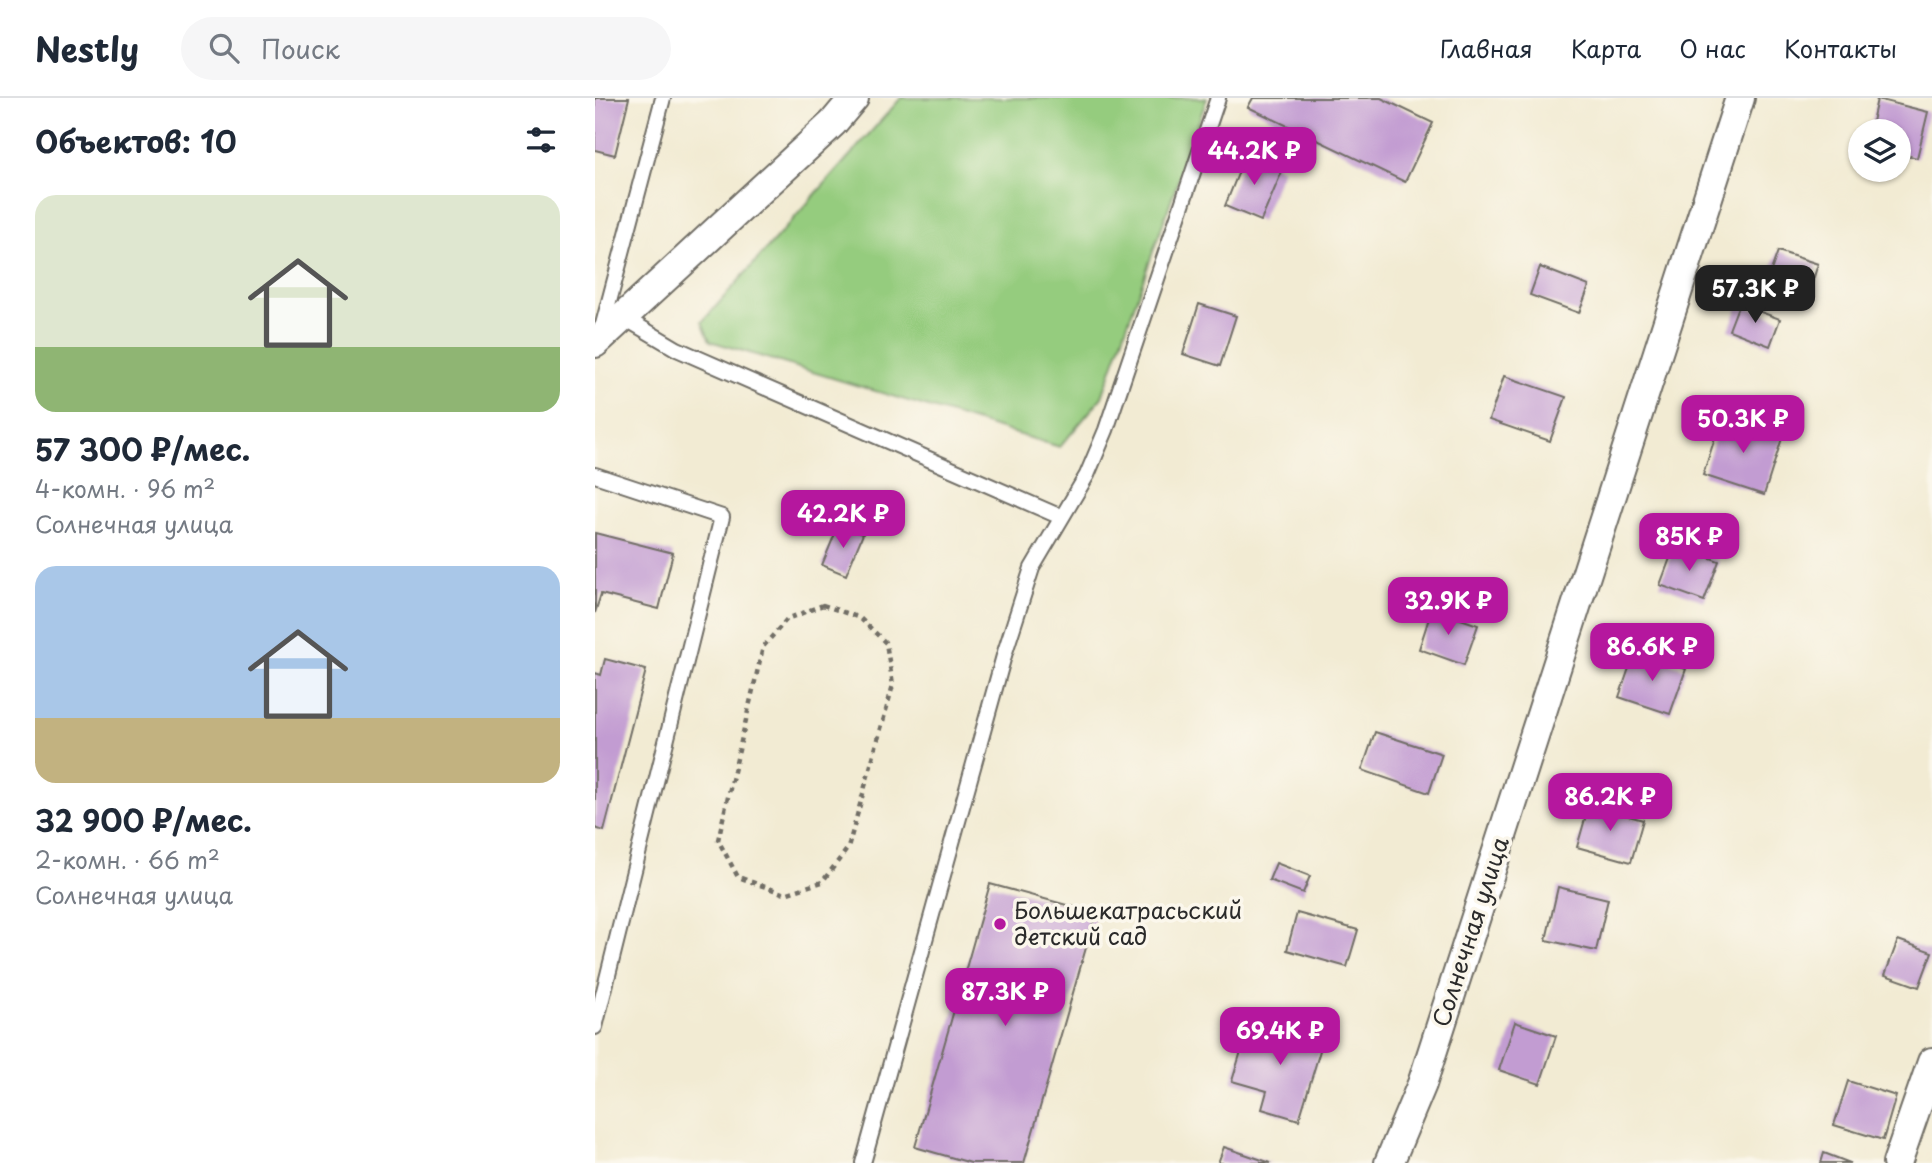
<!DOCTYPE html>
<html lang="ru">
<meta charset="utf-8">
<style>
body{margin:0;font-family:"Playpen Sans",sans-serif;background:#f6f6f7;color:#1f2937;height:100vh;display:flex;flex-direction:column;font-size:26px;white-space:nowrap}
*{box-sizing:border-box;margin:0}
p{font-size:23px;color:#747a83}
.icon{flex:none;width:38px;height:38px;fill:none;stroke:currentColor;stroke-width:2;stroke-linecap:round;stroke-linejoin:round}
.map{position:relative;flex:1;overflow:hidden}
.details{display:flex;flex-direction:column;background:#fff;width:595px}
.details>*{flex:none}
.fabs{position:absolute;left:1253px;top:21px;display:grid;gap:14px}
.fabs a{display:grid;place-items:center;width:63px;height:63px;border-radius:50%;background:#fff;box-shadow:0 2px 5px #0004;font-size:35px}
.price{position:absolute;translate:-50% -60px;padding:0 16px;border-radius:14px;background:#b5179e;color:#fff;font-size:23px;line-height:46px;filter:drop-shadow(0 2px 4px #0008)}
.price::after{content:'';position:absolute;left:50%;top:42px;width:21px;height:16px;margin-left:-10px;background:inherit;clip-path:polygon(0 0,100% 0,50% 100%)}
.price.current{background:#222;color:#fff}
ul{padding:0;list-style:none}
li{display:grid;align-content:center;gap:14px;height:371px;padding:0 35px}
li span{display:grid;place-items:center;height:217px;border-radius:21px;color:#555}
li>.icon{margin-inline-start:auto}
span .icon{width:126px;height:126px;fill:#fffc;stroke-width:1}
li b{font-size:30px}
h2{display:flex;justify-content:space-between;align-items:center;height:84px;padding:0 35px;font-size:30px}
header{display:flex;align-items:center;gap:42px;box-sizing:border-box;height:98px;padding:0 35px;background:#fff;border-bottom:2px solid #e0e1e3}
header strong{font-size:33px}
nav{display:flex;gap:38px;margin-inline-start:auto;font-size:24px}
.search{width:490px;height:63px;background:#f6f6f7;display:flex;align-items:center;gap:18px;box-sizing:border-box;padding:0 24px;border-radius:38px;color:#747a83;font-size:26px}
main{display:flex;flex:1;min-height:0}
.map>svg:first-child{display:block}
</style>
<header>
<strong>Nestly</strong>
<div class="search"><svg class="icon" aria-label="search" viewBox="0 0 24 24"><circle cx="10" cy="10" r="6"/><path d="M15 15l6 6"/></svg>Поиск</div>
<nav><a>Главная</a><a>Карта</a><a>О нас</a><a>Контакты</a></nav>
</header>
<main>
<section class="details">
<h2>Объектов: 10<svg class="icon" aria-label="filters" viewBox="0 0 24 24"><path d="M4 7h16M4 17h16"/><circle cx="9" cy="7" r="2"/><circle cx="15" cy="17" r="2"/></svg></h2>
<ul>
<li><span style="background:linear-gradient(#dfe7d0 70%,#8fb573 0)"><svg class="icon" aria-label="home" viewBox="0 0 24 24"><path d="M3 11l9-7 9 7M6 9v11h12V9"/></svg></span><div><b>57 300 ₽/мес.</b><p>4-комн. · 96 m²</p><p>Солнечная улица</p></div></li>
<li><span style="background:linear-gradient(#a9c7e8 70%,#c2b280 0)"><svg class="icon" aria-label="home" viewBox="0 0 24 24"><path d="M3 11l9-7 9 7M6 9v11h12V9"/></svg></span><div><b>32 900 ₽/мес.</b><p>2-комн. · 66 m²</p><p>Солнечная улица</p></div></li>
</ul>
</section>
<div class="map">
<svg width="1337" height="1065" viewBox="0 0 1337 1065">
<rect width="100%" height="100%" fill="#fbf7ec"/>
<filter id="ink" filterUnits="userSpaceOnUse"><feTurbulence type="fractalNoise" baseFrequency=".0143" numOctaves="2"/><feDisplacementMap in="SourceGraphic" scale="14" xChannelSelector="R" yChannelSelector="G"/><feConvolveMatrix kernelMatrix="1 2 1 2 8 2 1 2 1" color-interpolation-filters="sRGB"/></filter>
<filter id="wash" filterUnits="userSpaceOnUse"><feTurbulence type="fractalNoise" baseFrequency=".00686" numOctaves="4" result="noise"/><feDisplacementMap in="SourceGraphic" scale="28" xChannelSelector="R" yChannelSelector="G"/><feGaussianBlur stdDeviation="1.57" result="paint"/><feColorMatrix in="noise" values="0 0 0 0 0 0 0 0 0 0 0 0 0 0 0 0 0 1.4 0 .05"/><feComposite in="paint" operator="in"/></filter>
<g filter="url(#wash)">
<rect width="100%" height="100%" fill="#f2ebd3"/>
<path fill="#95cc7e" stroke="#607c54" stroke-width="2" d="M306,0H612L507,299L465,349L115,243L107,224Z"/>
<g id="blocks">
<g fill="#c29cd2">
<path d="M0,0H34L20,57L0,52Z"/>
<path d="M658,0H786L838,25L810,84L653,9Z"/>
<path d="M1282,1L1333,14L1322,60L1304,55V33H1275Z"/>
<path d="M651,56L688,71L666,123L630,108Z"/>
<path d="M1183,153L1223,166L1213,198L1172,184Z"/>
<path d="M945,169L994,188L984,215L935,197Z"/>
<path d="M604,206L641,218L625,268L588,256Z"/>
<path d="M1144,206L1185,221L1175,248L1134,232Z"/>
<path d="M909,278L971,299L955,343L894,322Z"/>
<path d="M1127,318L1188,337L1169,397L1108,377Z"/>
<path d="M244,426L268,436L251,477L227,467Z"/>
<path d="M0,435L78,455L64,511L6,496L0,515Z"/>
<path d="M1080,447L1124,463L1109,503L1065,487Z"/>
<path d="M837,511L883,527L869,567L824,551Z"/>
<path d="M1040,553L1091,571L1075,616L1024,599Z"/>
<path d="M10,561L51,572L9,733L0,730V575L6,577Z"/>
<path d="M780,634L847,656L834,695L767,672Z"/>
<path d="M994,707L1048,722L1036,764L982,749Z"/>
<path d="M681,765L715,778L708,795L674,782Z"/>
<path d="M395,786L501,815L429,1065H376L320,1049Z"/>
<path d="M963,789L1013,801L1001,853L951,842Z"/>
<path d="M702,815L763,832L752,869L692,852Z"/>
<path d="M1303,842L1337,854L1324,889L1290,877Z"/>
<path d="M920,924L961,938L945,986L904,972Z"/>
<path d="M699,926L730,936L704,1022L667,1011L672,993L637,983L654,927L689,938Z"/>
<path d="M1253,983L1301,998L1288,1042L1239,1027Z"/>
<path d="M629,1049L676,1065H623Z"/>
<path d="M1229,1055L1255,1065H1226Z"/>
</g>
</g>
</g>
<g filter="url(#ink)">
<use href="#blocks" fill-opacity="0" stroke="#716e66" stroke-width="2"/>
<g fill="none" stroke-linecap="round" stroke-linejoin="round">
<defs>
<g id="lane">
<path d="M28,219L82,251L466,419"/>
<path d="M6,234L68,0"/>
<path d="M0,377L127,419L0,929"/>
<path d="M268,1065L410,554L437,470L492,377L511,332L623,0"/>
</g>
<g id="street">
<path d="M0,245L238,25L259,0"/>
<path d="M794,1065L827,986L1145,0"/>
<path d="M1302,1065L1337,964"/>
</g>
</defs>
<use href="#lane" stroke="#716e66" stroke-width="18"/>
<use href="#street" stroke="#716e66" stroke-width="32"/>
<path stroke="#716e66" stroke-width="4.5" stroke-dasharray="5 5" stroke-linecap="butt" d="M228,507L265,520L291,545L298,587L253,750L227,784L190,796L143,779L123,742L168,549L192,521Z"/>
<use href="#lane" stroke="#fff" stroke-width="14"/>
<use href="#street" stroke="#fff" stroke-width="28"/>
</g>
</g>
<circle fill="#b5179e" stroke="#fbf7ec" stroke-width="2.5" cx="405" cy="826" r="7"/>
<g text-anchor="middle" stroke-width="7" stroke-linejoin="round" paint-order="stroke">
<g font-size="23" fill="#2b2b2b" stroke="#fbf7ec" text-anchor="start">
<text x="419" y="821">Большекатрасьский<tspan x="419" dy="26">детский сад</tspan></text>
</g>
<g font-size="23" fill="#2b2b2b" stroke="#fbf7ec">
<text transform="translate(876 834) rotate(-72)" y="8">Солнечная улица</text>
</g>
</g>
</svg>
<div class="fabs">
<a><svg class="icon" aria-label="layers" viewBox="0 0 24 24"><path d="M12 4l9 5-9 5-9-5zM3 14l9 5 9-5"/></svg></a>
</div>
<b class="price" style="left:659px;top:89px">44.2K ₽</b>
<b class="price current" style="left:1160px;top:227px">57.3K ₽</b>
<b class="price" style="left:1148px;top:357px">50.3K ₽</b>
<b class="price" style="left:248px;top:452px">42.2K ₽</b>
<b class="price" style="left:1094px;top:475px">85K ₽</b>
<b class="price" style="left:853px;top:539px">32.9K ₽</b>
<b class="price" style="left:1057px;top:585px">86.6K ₽</b>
<b class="price" style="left:1015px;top:735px">86.2K ₽</b>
<b class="price" style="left:410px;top:930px">87.3K ₽</b>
<b class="price" style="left:685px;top:969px">69.4K ₽</b>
</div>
</main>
